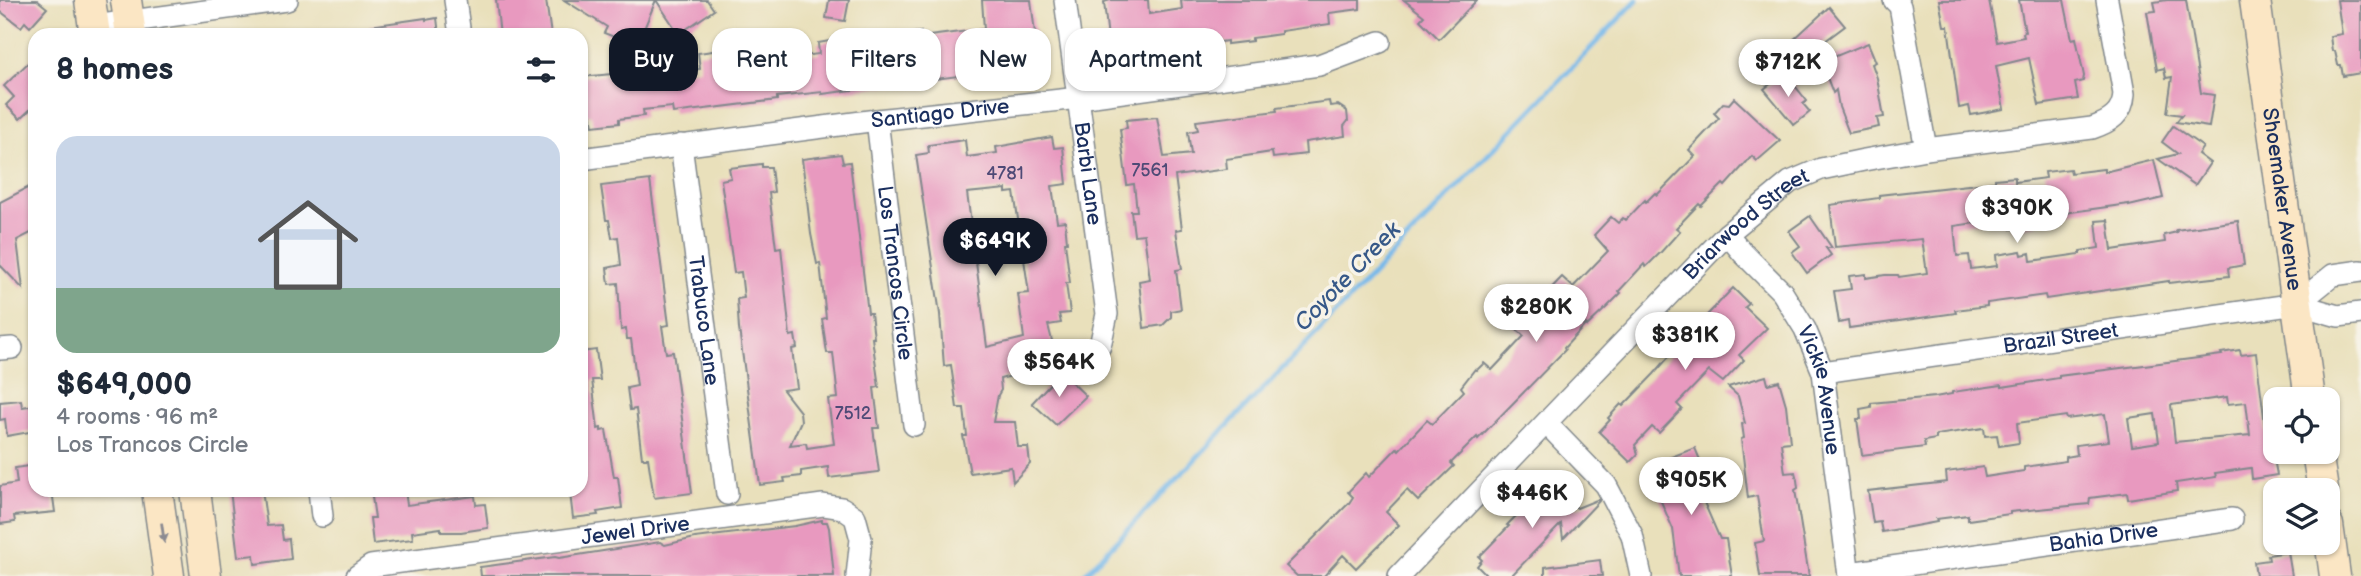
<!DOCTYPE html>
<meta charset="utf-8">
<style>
body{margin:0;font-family:"Balsamiq Sans",sans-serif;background:#f6f6f7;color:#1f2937;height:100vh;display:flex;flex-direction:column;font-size:26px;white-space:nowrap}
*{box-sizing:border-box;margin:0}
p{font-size:23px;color:#747a83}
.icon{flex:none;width:38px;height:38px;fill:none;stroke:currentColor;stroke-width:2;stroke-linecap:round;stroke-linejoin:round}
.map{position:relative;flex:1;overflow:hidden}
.details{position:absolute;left:28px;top:28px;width:560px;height:469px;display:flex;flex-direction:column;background:#fff;border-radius:21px;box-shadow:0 2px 5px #0004}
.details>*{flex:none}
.hud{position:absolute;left:609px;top:28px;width:665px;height:63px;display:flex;gap:14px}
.fabs{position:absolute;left:2263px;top:387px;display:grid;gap:14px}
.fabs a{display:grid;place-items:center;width:77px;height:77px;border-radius:14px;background:#fff;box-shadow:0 2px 5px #0004;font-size:35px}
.price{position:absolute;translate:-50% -60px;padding:0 16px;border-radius:24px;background:#fff;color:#222;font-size:23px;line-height:46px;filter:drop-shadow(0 2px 4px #0008)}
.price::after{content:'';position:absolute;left:50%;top:42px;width:21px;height:16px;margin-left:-10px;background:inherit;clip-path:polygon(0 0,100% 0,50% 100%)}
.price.selected{background:#111827;color:#fff}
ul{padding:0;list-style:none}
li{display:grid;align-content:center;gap:14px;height:371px;padding:0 28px}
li+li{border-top:2px solid #e0e1e3}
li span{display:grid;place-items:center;height:217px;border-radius:21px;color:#555}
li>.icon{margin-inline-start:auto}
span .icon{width:126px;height:126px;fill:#fffc;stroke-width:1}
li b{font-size:30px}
h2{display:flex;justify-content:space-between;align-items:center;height:84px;padding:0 28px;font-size:30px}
.tag{padding:0 24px;border-radius:21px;background:#fff;box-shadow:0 2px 5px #0004;font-size:24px;line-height:63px}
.tag.selected{background:#111827;color:#fff}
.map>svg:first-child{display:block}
</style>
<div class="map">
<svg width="2361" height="576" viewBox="0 0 2361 576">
<rect width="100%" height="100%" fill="#f7f3e8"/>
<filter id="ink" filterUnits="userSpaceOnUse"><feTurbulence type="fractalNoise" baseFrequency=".0143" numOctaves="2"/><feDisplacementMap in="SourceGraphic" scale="14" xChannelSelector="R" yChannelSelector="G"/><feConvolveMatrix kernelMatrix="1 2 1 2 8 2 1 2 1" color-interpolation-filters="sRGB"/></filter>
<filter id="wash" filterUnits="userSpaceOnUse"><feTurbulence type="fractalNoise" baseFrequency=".00686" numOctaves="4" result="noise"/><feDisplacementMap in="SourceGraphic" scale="28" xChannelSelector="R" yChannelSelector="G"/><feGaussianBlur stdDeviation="1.57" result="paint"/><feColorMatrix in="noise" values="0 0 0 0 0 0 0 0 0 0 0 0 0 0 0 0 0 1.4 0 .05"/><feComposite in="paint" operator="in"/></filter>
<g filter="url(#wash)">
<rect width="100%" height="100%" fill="#e9e0bb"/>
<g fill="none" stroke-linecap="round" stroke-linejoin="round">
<path stroke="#75b8ea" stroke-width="5" d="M1083,576L1637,0"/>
</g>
<g id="blocks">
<g fill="#e899bf" fill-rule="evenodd">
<path d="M0,0H37L47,8L30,27L25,22L21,27L0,11Z"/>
<path d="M496,0H546L551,35H500Z"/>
<path d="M564,0H656L637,46L604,33L607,27Z"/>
<path d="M656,0H707L714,10L679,34Z"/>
<path d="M829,0H849L845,21L826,18Z"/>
<path d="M982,0H1031L1036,42H1039L1041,62L1033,63L1035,78L1005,82L1002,58L975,61L976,64L965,65L966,75L822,94V92L777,97V100L673,113L672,107L643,110L644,116L619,119V123L593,126L591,115L582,116L581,77L612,74L613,80L700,69L698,53L720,50L721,58L748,55L749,63L819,54L818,43L841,39V43L921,32V37L984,29Z"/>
<path d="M1110,0H1148L1149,14L1182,9L1181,1L1188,0H1360V9L1329,13L1330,24L1281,31V34L1252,38V41L1227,44V41L1187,47L1186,39L1157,43L1159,61L1122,65L1121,56L1110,57L1104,2Z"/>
<path d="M1404,0H1477L1439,39L1420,20L1424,16Z"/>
<path d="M1939,0H1989L1997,42L2024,37L2023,33L2025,32L2019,0H2064L2072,39L2076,38L2084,76L2083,81L2075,83L2078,99L2039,105L2029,58L1996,66L2004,109L1971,115L1969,106L1959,108L1948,26H1944Z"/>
<path d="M2167,0H2186L2201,93L2214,95L2209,127L2176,122L2182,115L2167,113L2172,77L2166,78L2164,68L2157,70L2147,12L2156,11L2154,2Z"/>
<path d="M2337,0H2361V73L2343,76L2341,65H2338L2335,51H2332L2330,36L2342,34Z"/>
<path d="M1829,7L1845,26L1805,56L1792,41Z"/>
<path d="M426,18V20L437,18L439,35H369V26Z"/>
<path d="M1868,43L1876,62L1872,64L1877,78L1884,117L1877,118L1879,127L1849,133L1839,107L1836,90L1833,93L1821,62Z"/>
<path d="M35,56V105L20,119L6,105L14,97L4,86Z"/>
<path d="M1787,76L1807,101L1803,104L1810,112L1794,125L1764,89L1773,82Z"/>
<path d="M1734,98L1780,141L1757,161L1752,156L1725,186L1723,184L1701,206L1699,204L1676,228L1680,231L1661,252L1646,267L1644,264L1619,291L1621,293L1607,307L1587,326L1586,324L1564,348L1565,350L1478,439L1477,437L1451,463L1454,466L1418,501L1407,490L1386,512L1399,525L1356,568L1343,555L1324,576H1297L1286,566L1349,503L1353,497L1348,492L1366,473L1369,477L1397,448L1399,450L1427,420L1432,424L1464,391L1461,387L1475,369L1477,370L1484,363L1492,370L1524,336L1514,327L1527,315L1519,306L1530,295L1538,302L1562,277L1573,287L1608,251L1594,235L1611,217L1618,223L1623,218L1626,220L1645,200L1646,202L1655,193L1657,195L1695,156L1689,150L1719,118L1714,113L1723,103L1729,104Z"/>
<path d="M1329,101L1330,106L1338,105L1347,111L1348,121L1344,126L1345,136L1305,142L1306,154L1273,158L1272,152L1226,159L1227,169L1175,176L1182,229L1176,230L1182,269L1176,270L1181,309L1171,311V317L1163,325L1144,328L1139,281L1150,279L1144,234L1134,235L1131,211H1137L1134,184L1127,185L1120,129L1127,128L1126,120L1157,117L1164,157L1191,154L1188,132L1198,130L1196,121L1277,111L1276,108Z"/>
<path d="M2173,126L2203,147L2198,154L2210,163L2195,185L2158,159L2178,154L2162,142Z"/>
<path d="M1052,137L1054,148L1063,147L1067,184L1052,186L1057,222L1065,221L1067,242H1065L1070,283H1066L1070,313L1059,314L1061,323L1048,325L1058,364L1000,379L1001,390L998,395L993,422H1015L1018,447H1028L1030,464L1013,482L1011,467L970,473L963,436H967L964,408H957L951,365L944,366L940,314L916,155L929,153L928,145L965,140L967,157L997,153L996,147ZM1006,189V193L1014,192L1029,293L1018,294L1024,338L987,347L967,193Z"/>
<path d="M841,154L843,163L850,162L868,313H871L874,338H872L879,387L874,388L879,428H873L879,472L829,478L828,467L801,471V476L784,478L785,482L760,485L739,329L737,299L744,298L741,272L734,273L721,180L731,178L729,168L762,164V167H771L774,192L769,193L776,248L781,247L790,336L795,335L797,348L792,349L797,388L783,390L800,412L801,421L790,445L806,443L807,448L834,444L828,399L838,398L833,353H827L822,319L826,318L820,263L817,264L811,234L802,159Z"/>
<path d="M2154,160L2163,198L2129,206V204L2035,217L2036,225L2011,229L2010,218L1954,226L1957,256L1969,255L1971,269L1997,266L1996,255L2021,251L2022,255L2030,253L2031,261L2080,254V251L2099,248L2096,221L2108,220L2112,250L2165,242L2164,235L2177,232L2176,230L2238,221L2244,265L2228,268L2229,276L2169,283V281L2046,299L2045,295L1987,303V306L1955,310L1956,313L1849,328L1848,321L1839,323L1834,291L1851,289L1849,276L1866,274V278L1885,275H1898L1899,277L1927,273L1922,239L1835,247L1830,205L1879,198V195L1995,182V179L2015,177V182L2046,178L2045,172L2070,169L2071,173L2104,169V172Z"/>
<path d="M650,180L669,325L662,326L666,353L673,352L692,493L654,498L648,458H642L636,409L630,410L627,388L637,386L631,339H627L626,329L621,330L618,283L609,284L607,268L621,265L618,237L612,238L609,220H606L601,186Z"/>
<path d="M35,184V231L17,240L23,289L0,265V202Z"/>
<path d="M1810,216L1832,248H1826L1831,255L1807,273L1792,252L1800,246L1789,231Z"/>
<path d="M1733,288L1749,304L1745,307L1767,328L1739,355L1744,360L1723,382L1709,371L1677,404L1682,409L1659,433L1652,427L1635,445L1638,454L1630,462L1599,432L1610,420L1608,418L1621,404L1623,406L1654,374L1687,336Z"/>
<path d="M596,350L600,380H592L598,429L601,428V431L606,430L614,477H618L622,508L597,512L598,515L573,518L570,493L581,490V352Z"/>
<path d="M2240,350L2241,355L2256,353L2266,433L2269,432L2277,475L2252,479L2251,468L2215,473L2216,477L2176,483L2177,491L2128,499L2127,493L2090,498L2089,504L2010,512V514L1968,520V515L1936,519L1937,522L1882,532L1880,522L1873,523L1868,491L1947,482L1946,472L1983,467L1985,477L2024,471V467L2066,461V457L2077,455L2076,445L2109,441L2105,414L2067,419L2066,416L2017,423L2019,443L1999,446L1997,435L1985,436L1984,428L1936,435V439L1924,441L1925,447L1862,455L1857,419H1861L1860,409L1871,407V403L1935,397L1952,394V392L2002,385V387L2059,378V376L2222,355L2221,353ZM2227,397L2228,404L2246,402L2250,435L2175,442L2171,405ZM2155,414L2159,442L2132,446L2128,418Z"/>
<path d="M1061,372L1086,396L1056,425L1032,403Z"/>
<path d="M1766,376L1768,384L1779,381L1786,405L1790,442L1781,443L1785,473L1795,472L1797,480L1798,488L1795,490L1809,576H1760L1755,543L1764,541L1757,496L1748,498L1741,439L1744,438L1742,424L1745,423L1738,396L1728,387Z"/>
<path d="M21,400L22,407L35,405V431L7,436L5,419L0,420V402Z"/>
<path d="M1695,448L1702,465L1709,462L1715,475L1696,484L1720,539H1726L1732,576H1679L1673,529L1650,476L1667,469L1663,460Z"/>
<path d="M35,465V490H52L55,512L14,516L15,522L0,524V486L17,483L15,468Z"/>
<path d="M1552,477L1567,492L1564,496L1577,508L1599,499V501L1563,539L1561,524L1511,576H1487L1477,566L1482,560L1479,557L1509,526L1507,525L1528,504L1526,502Z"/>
<path d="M230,490H262L267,526L281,525L283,540L289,539L291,559L255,564L254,555L238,557Z"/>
<path d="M371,490H405L407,505L475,496L476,505L485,504L488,528L461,532H441V528L412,532L413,539L373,544L370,518H375Z"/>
<path d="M822,520V522H827L829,528L834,576H481L480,567L555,557L559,558L660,542L665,545L695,538L795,526Z"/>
<path d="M2288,552L2292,576H2256L2254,562L2269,560L2268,555Z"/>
<path d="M1600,560L1602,576H1545V567Z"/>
</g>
</g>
</g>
<g filter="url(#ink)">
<use href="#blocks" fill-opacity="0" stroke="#82888c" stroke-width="2"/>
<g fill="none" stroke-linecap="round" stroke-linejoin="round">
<defs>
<g id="street">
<path d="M455,0L460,35"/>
<path id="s1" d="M1065,0L1107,314L1100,346"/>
<path d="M1894,0L1900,6L1926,149"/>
<path d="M94,26L287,0"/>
<path id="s2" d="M877,120L914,425"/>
<path id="s3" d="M681,145L727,494"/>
<path id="s4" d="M581,159L877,120L1079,98L1319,65L1380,42"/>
<path id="s5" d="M1727,234L1743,253L1782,292L1805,329L1823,372L1849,576"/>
<path d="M2297,304L2333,275L2361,271"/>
<path d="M0,349L12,348"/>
<path id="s6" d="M1823,372L2297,304L2338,316L2361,313"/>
<path d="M1547,424L1606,485L1632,535L1641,576"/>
<path d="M319,490L322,516"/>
<path id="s7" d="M1849,573L2232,519"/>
<path id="s8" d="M357,576L371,566L823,505L842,508L855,517L861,539L857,576"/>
<path id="s9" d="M1399,576L1727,234L1790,182L1821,169L1864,160L1926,149L2092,128C2110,122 2123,114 2124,94L2107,0"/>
</g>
<g id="secondary">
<path d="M90,0L95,35"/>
<path d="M126,0L131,35"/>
<path id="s10" d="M2255,0L2310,399"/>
<path d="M2317,452L2323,490"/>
<path d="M157,490L169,576"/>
<path d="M195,490L206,576"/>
<path d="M2328,525L2335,576"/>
</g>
</defs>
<use href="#street" stroke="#82888c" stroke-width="24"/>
<use href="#secondary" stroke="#82888c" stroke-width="33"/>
<use href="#street" stroke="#fff" stroke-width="21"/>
<use href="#secondary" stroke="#fbe6c4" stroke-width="30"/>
</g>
<defs><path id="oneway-solid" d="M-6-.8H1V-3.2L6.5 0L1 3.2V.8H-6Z" transform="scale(1.75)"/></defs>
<use fill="#8b8a91" href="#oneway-solid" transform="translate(163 533) rotate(82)"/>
</g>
<g text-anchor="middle" stroke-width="7" stroke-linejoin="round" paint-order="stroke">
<g font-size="18" fill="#4e4a76">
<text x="1150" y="176">7561</text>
<text x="1005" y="179">4781</text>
<text x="853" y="419">7512</text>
</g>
<g font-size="21" fill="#1b2f5e" stroke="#f7f3e8">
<text dy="7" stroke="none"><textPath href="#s4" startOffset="362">Santiago Drive</textPath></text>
<text dy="7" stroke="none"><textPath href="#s1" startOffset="175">Barbi Lane</textPath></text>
<text dy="7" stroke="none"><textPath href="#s10" startOffset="201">Shoemaker Avenue</textPath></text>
<text dy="7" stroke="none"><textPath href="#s9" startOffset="495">Briarwood Street</textPath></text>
<text dy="7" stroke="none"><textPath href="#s2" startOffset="154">Los Trancos Circle</textPath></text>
<text dy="7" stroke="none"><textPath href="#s3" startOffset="177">Trabuco Lane</textPath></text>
<text dy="7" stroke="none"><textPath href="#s6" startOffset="240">Brazil Street</textPath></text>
<text dy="7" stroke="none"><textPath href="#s5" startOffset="187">Vickie Avenue</textPath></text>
<text dy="7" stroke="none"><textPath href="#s8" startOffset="284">Jewel Drive</textPath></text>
<text dy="7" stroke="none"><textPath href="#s7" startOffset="257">Bahia Drive</textPath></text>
</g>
<g font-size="23" font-style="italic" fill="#365888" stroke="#f7f3e8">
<text transform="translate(1347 276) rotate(-46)" y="8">Coyote Creek</text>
</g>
</g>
</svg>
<div class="fabs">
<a><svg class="icon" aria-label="locate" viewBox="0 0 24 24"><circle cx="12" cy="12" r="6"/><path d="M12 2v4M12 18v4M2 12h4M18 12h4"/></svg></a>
<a><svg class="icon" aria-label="layers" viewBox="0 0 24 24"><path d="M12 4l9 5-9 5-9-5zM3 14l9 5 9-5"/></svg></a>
</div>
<b class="price" style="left:1788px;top:99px">$712K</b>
<b class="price" style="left:2017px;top:245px">$390K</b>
<b class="price selected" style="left:995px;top:278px">$649K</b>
<b class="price" style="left:1536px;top:344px">$280K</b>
<b class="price" style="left:1685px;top:372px">$381K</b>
<b class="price" style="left:1059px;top:399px">$564K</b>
<b class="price" style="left:1691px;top:517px">$905K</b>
<b class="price" style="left:1532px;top:530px">$446K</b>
<div class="hud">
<a class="tag selected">Buy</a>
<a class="tag">Rent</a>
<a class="tag">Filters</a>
<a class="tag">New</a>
<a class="tag">Apartment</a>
</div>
<section class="details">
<h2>8 homes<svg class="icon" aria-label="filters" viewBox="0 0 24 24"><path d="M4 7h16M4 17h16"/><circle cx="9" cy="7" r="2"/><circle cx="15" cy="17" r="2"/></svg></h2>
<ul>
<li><span style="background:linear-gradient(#c9d6e8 70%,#7fa58c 0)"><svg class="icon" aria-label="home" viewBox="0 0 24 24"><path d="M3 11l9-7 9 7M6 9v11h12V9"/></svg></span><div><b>$649,000</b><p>4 rooms · 96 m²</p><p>Los Trancos Circle</p></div></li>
</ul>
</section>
</div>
